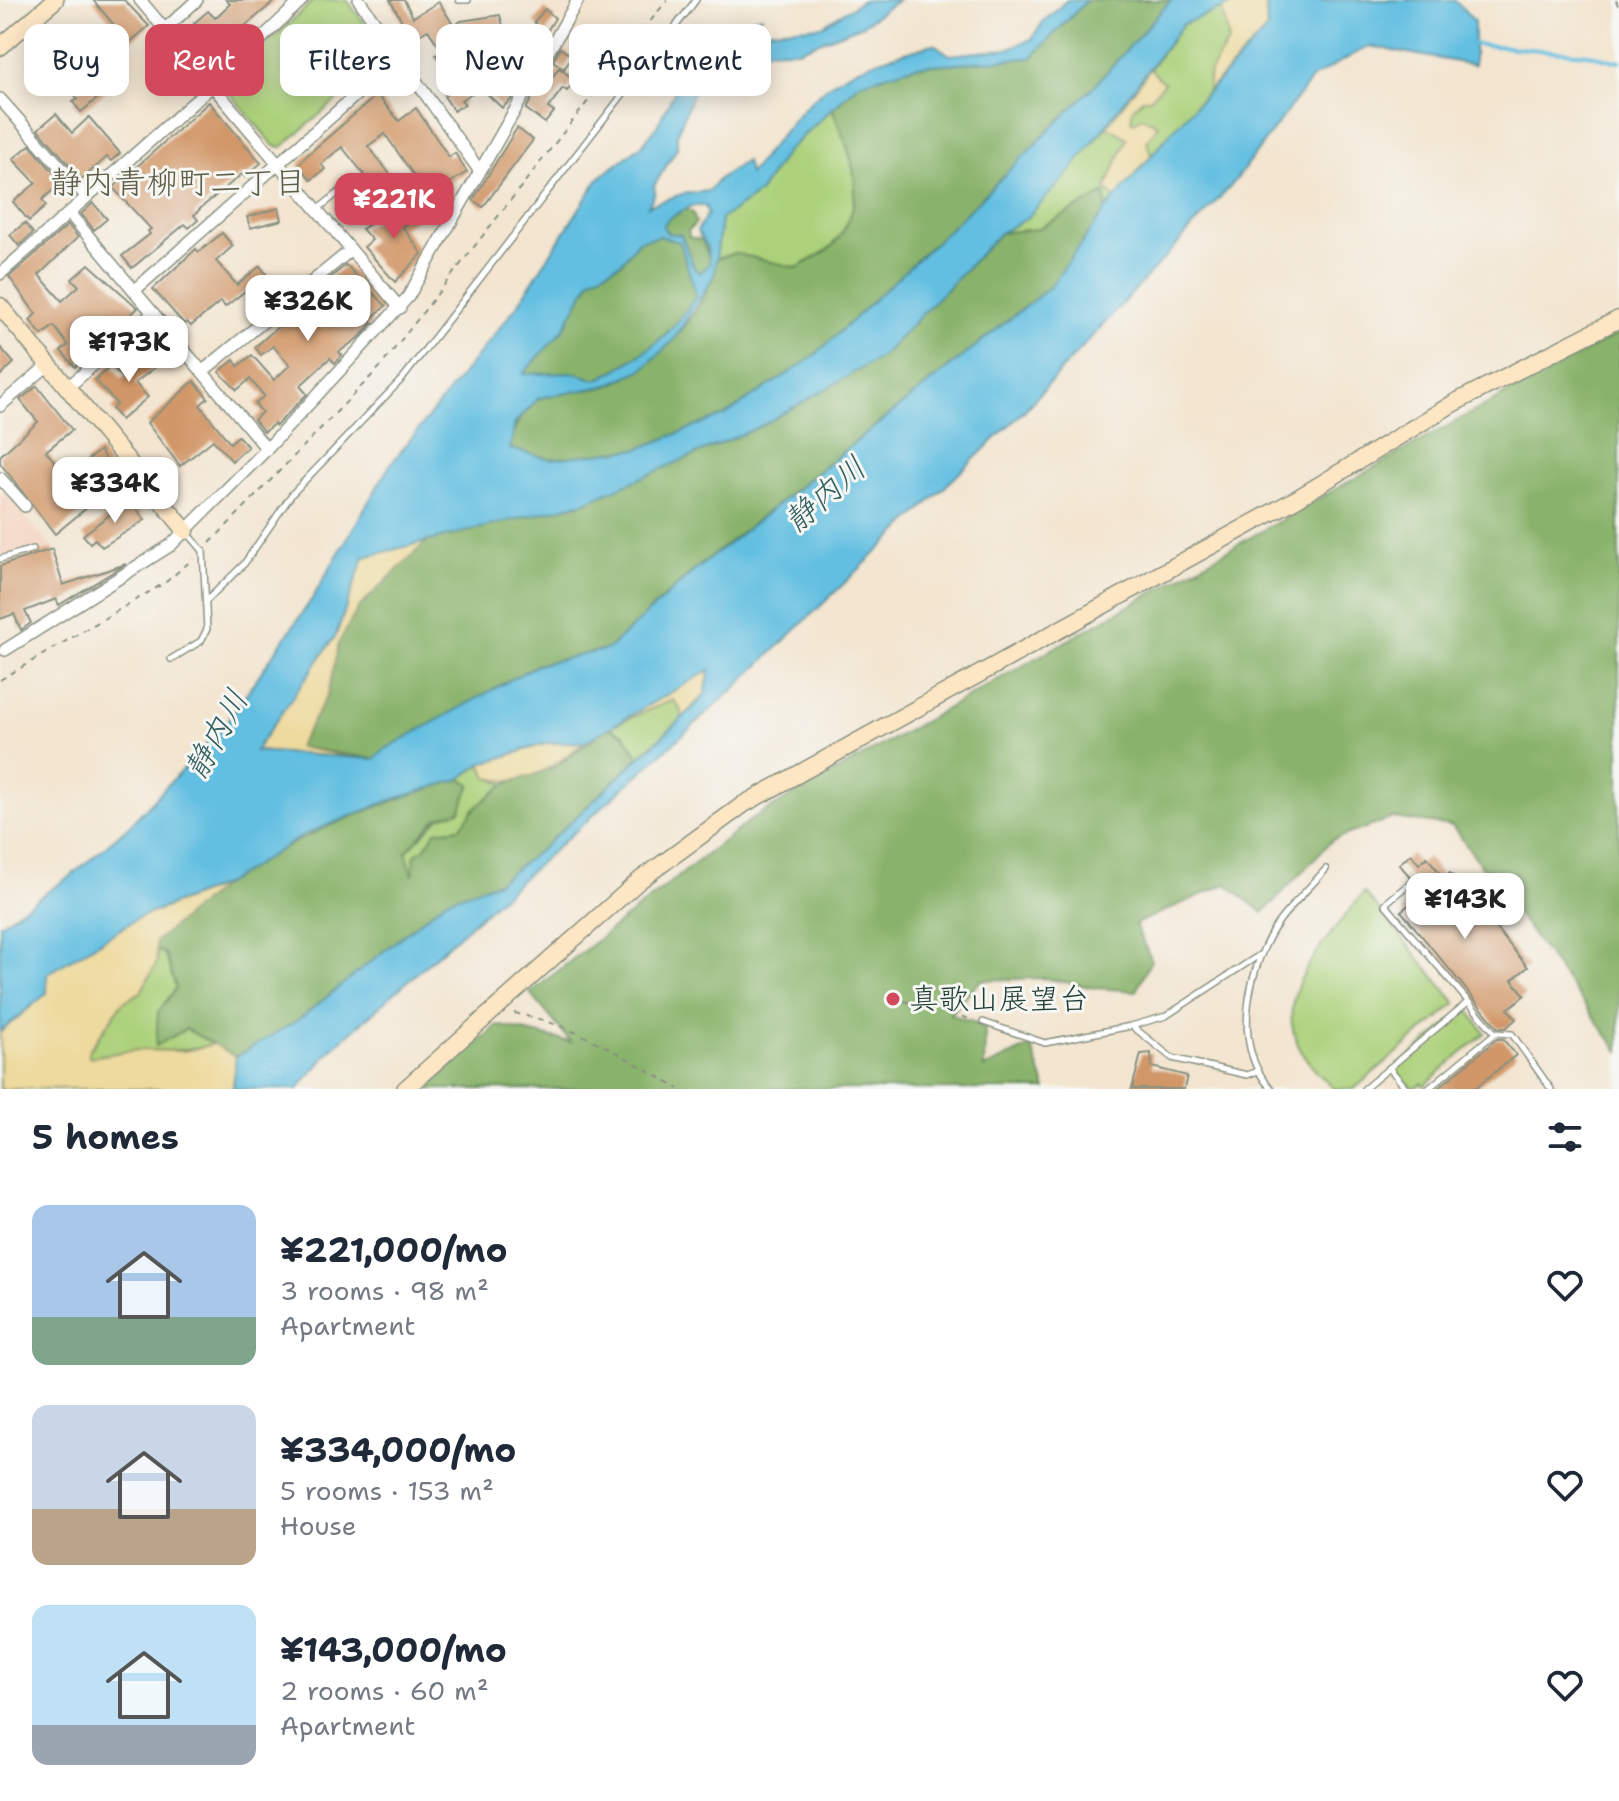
<!DOCTYPE html>
<meta charset="utf-8">
<style>
body{margin:0;font-family:"Shantell Sans","Klee One",sans-serif;background:#f2f2f3;color:#1f2937;height:100vh;display:flex;flex-direction:column;font-size:30px;white-space:nowrap}
*{box-sizing:border-box;margin:0}
p{font-size:26px;color:#747a83}
.icon{flex:none;width:44px;height:44px;fill:none;stroke:currentColor;stroke-width:2;stroke-linecap:round;stroke-linejoin:round}
.map{position:relative;height:1089px;overflow:hidden}
.sheet{display:flex;flex-direction:column;background:#fff;flex:1}
.sheet>*{flex:none}
.hud{position:absolute;left:24px;top:24px;width:800px;height:72px;display:flex;gap:16px}
.price{position:absolute;translate:-50% -68px;padding:0 18px;border-radius:16px;background:#fff;color:#222;font-size:26px;line-height:52px;filter:drop-shadow(0 2px 4px #0008)}
.price::after{content:'';position:absolute;left:50%;top:48px;width:24px;height:18px;margin-left:-12px;background:inherit;clip-path:polygon(0 0,100% 0,50% 100%)}
.price.active{background:#d1495b;color:#fff}
ul{padding:0;list-style:none}
li{display:flex;align-items:center;gap:24px;height:200px;padding:0 32px}
li span{display:grid;place-items:center;flex:none;width:224px;height:160px;border-radius:16px;color:#555}
li>.icon{margin-inline-start:auto}
span .icon{width:96px;height:96px;fill:#fffc;stroke-width:1}
li b{font-size:34px}
h2{display:flex;justify-content:space-between;align-items:center;height:96px;padding:0 32px;font-size:34px}
.chip{padding:0 28px;border-radius:16px;background:#fff;box-shadow:0 4px 20px #0003;font-size:28px;line-height:72px}
.chip.active{background:#d1495b;color:#fff}
.map>svg:first-child{display:block}
</style>
<div class="map">
<svg width="1619" height="1089" viewBox="0 0 1619 1089">
<rect width="100%" height="100%" fill="#f6f6f2"/>
<filter id="ink" filterUnits="userSpaceOnUse"><feTurbulence type="fractalNoise" baseFrequency=".0125" numOctaves="2"/><feDisplacementMap in="SourceGraphic" scale="16" xChannelSelector="R" yChannelSelector="G"/><feConvolveMatrix kernelMatrix="1 2 1 2 8 2 1 2 1" color-interpolation-filters="sRGB"/></filter>
<filter id="wash" filterUnits="userSpaceOnUse"><feTurbulence type="fractalNoise" baseFrequency=".006" numOctaves="4" result="noise"/><feDisplacementMap in="SourceGraphic" scale="32" xChannelSelector="R" yChannelSelector="G"/><feGaussianBlur stdDeviation="1.8" result="paint"/><feColorMatrix in="noise" values="0 0 0 0 0 0 0 0 0 0 0 0 0 0 0 0 0 1.4 0 .05"/><feComposite in="paint" operator="in"/></filter>
<g filter="url(#wash)">
<rect width="100%" height="100%" fill="#f3e5d0"/>
<path fill="#f4d3bf" d="M4,492L53,548L62,577L0,595V495Z"/>
<g fill="#acd17a" stroke="#668757" stroke-width="2">
<path d="M314,0H347L386,52L385,59L282,147L274,146L226,89V82Z"/>
<path d="M1222,8L1229,41L1210,71L1208,91L1151,156L1147,142L1131,120L1133,108L1164,83L1150,69L1183,24Z"/>
<path d="M832,109C852,156 871,199 834,244C825,254 808,261 797,268L735,254L716,259L721,219L759,193L786,152Z"/>
<path d="M1107,126L1128,137L1106,188L1115,199L1106,209L1105,194L1037,229L1000,233L1026,218Z"/>
<path d="M673,700L681,710V719L639,757L624,734L608,727Z"/>
<path d="M481,764L488,778L505,784L475,808L460,828L436,831L424,849L413,877L406,852L471,785L460,779Z"/>
<path d="M1364,892L1456,1003L1354,1089H1335C1246,1015 1313,959 1364,892Z"/>
<path d="M156,951L164,953L176,988L158,1013L157,1045L186,1029L214,1044C173,1054 131,1051 88,1058L89,1051L123,1002L141,992L156,962Z"/>
<path d="M1467,1008L1485,1033L1424,1086L1421,1083L1414,1089L1397,1072L1399,1065Z"/>
</g>
<g fill="#89b36a" stroke="#54784f" stroke-width="2">
<path d="M1087,0H1171L1097,83L958,221L813,357L725,415L638,449L551,459L510,449C513,430 520,408 540,398C558,388 587,393 607,386C654,370 710,309 716,259L734,253L797,268C808,261 825,254 834,244C871,199 852,156 832,109L859,83L916,66L1031,58Z"/>
<path d="M1105,193L1106,209L1051,286L693,571L608,649L537,665L386,749L374,759L298,747L328,694L339,642L358,608L427,541L585,502L881,357L1000,233L1037,229Z"/>
<path d="M686,209L693,213L696,223L688,231L689,237L702,240L711,264L700,273L694,268L681,235L667,233L663,226L668,219Z"/>
<path d="M660,236L680,242L696,296C675,335 636,360 597,380L574,373L522,374L563,330L591,279L621,263L638,241Z"/>
<path d="M1619,333V1051L1452,826L1393,818L1332,840L1263,913L1226,884L1135,924L1151,960L1136,991L1096,988L1044,978L981,980L950,1014L985,1026L984,1068L1031,1046L1046,1089H427L497,1025L571,1042L530,993L753,818L1458,420Z"/>
<path d="M608,727L624,734L639,757L544,847L498,882L447,900L301,1018L236,1057L186,1029L156,1046L158,1012L176,988L165,953L156,951V941C238,857 350,812 460,779L471,784L460,811L437,818L406,852L413,876L415,854L424,849L436,831L460,828L475,808L505,784L555,767Z"/>
</g>
<g fill="#eeda9e" stroke="#868c69" stroke-width="2">
<path d="M1243,0H1266L1267,29L1208,91L1210,71L1229,41L1222,8Z"/>
<path d="M1150,69L1164,83L1150,99H1142L1133,108L1131,120L1134,122L1142,117L1158,125L1147,142L1151,156L1115,199L1106,188L1127,138L1107,126Z"/>
<path d="M427,541L358,608L339,642L328,694L298,747L357,758L254,751L336,635L364,557Z"/>
<path d="M710,669L712,674L705,694L681,719V710L673,700L608,727Z"/>
<path d="M584,742C557,765 524,789 488,778L481,764L547,743Z"/>
<path d="M223,885L156,941L157,962L141,992L123,1002L89,1050V1057L136,1050L184,1051L214,1044L236,1057L233,1089H0V1032L47,993V974L140,917Z"/>
</g>
<path fill="#63bfe1" stroke="#417e8a" stroke-width="2" fill-rule="evenodd" d="M863,0H898L861,26L798,50L726,51L700,74L677,134V148L654,186L655,193L648,206L682,194L709,191L719,179L746,161L749,174C776,143 804,100 840,78C868,61 903,53 934,44L950,55L1007,49L1032,39L1043,22L1067,0H1087L1031,58L916,66L859,83L786,152L759,193L721,219L714,276L673,341L643,369L606,386L539,398L515,423L510,449L551,459L638,449L725,415L813,357L958,221L1097,83L1171,0H1243L1183,24L1070,172L1026,219L1000,233L881,357L759,427L585,502L364,557L336,635L255,751L374,759L385,749L537,665L608,649L693,572L1051,286L1106,209L1173,130L1267,29L1266,0H1455L1474,21V65L1369,46L1312,78L1235,181L1022,413L735,688L332,1049L298,1089H233L236,1057L301,1018L447,900L498,882L544,847L695,706L705,694L710,670L584,742L547,743L481,764L460,779L391,800L306,834L223,885L140,917L47,974V993L0,1032V924L72,875L127,828L223,727L312,599L390,465L517,306L599,178L642,145L657,126L690,61L712,39L749,19L763,16L734,33L822,26ZM691,206H705L708,213L697,231L707,247L710,264L700,273L694,268L681,235L667,233L663,226L668,219ZM660,236L680,242L696,295C675,335 636,360 597,380L574,373L523,374L563,330L591,279L621,263L638,241Z"/>
<g fill="none" stroke-linecap="round" stroke-linejoin="round">
<path stroke="#63bfe1" stroke-width="4" d="M1471,44L1588,54L1619,62"/>
</g>
<g id="blocks">
<g fill="#d19768">
<path d="M93,0H124L149,26L129,43Z"/>
<path d="M226,0H276L232,37L241,47L227,60L194,23L208,11L215,18L230,4Z"/>
<path d="M390,0H404L413,17L439,2L454,26L461,21L500,15L508,44L526,59L518,69L464,24L507,91L516,76L523,80L512,99L502,108L481,88L461,100L465,104L454,111L444,96L451,92L441,75L447,71L436,55L442,51L428,30L412,39Z"/>
<path d="M545,9L555,18L546,33L534,22Z"/>
<path d="M560,48L572,56L564,69L553,61Z"/>
<path d="M171,52L185,70L174,79L160,61Z"/>
<path d="M110,61L121,79L81,112L73,102L78,99L74,94Z"/>
<path d="M559,68L575,80L567,91L563,88L548,108L554,112L545,123L526,109L542,79L548,83Z"/>
<path d="M377,95L399,121L416,108L449,157L455,153L467,172L428,196L385,134L368,146L397,183L376,199L370,191L374,187L342,147L321,164L325,169L311,180L299,165L306,156Z"/>
<path d="M209,102L261,163L245,177L242,174L202,207L194,215L198,220L189,228L185,224L132,268L122,256L150,234L148,231L151,229L113,188Z"/>
<path d="M56,114L72,133L89,117L120,153L111,161L107,157L82,179L38,129Z"/>
<path d="M517,128L533,140L483,207L473,200Z"/>
<path d="M30,145L62,182L42,200L46,206L29,221L13,202L36,183L13,159Z"/>
<path d="M410,200L422,215L403,227L422,254L395,282L364,247L372,240L362,229Z"/>
<path d="M93,203L107,219L94,230L81,214Z"/>
<path d="M279,208L282,220L250,228L247,217Z"/>
<path d="M25,223L33,233L19,246L10,235Z"/>
<path d="M68,225L78,237L39,275L62,301L79,286L72,279L89,264L138,308L107,335L101,327L82,342L91,353L75,367L61,351L68,345L54,326L42,335L30,320L36,314L9,277Z"/>
<path d="M222,233L233,246L216,261L237,285L260,266L273,282L261,292L254,284L225,307L221,301L191,326L187,322L184,324L153,289L196,249L199,252Z"/>
<path d="M346,265L386,306L370,319L372,323L361,336L339,352L342,355L335,363L330,358L300,386L307,394L276,426L274,424L264,432L254,420L262,412L255,404L264,396L250,379L237,390L219,372L234,360L238,366L252,355L274,380L290,365L273,346L261,355L255,347L304,304L302,301Z"/>
<path d="M0,347L14,363L0,376Z"/>
<path d="M161,347L168,357L135,383L148,397L121,420L112,409L117,404L95,380L111,365L122,378Z"/>
<path d="M194,381L208,398L200,405L230,443L238,436L248,447L232,461L213,440L180,466L147,423Z"/>
<path d="M37,386L72,430L46,451L78,491L96,477L85,462L100,450L118,482L55,534L0,463V456L38,422L20,400Z"/>
<path d="M129,500L145,520L102,547L95,539L90,543L83,535Z"/>
<path d="M52,549L63,585L126,564L59,605L56,599L25,611L31,623L21,630L14,614L0,619V566Z"/>
<path d="M1411,854L1419,864L1427,857L1444,878L1450,873L1528,967L1512,980L1525,995L1508,1009L1516,1019L1506,1028H1498L1401,911L1424,893L1399,864Z"/>
<path d="M1497,1039H1503L1516,1055L1474,1089H1437Z"/>
<path d="M1151,1053L1152,1067L1187,1076L1184,1089H1132L1141,1054Z"/>
</g>
</g>
</g>
<g filter="url(#ink)">
<use href="#blocks" fill-opacity="0" stroke="#899182" stroke-width="2"/>
<g fill="none" stroke-linecap="round" stroke-linejoin="round">
<defs>
<g id="lane">
<path d="M459,0H468"/>
<path d="M317,210L354,180L378,210L397,195"/>
<path d="M0,559L33,549"/>
<path d="M207,600L244,564L292,494L403,378L696,0"/>
<path d="M171,659L201,641L207,629L203,551L187,532"/>
<path d="M1411,882L1385,904L1495,1033"/>
<path d="M983,1022L1045,1043L1131,1026L1166,1016L1261,954"/>
<path d="M1132,1026L1172,1058L1247,1075L1258,1071"/>
<path d="M1389,1068L1407,1089"/>
<path d="M1272,1089C1229,1048 1249,962 1280,920C1294,902 1311,886 1326,869"/>
<path d="M1364,1089L1468,1002"/>
<path d="M1428,1089L1495,1033L1512,1034L1551,1089"/>
</g>
<g id="street">
<path d="M140,0L400,308"/>
<path d="M359,0L479,170"/>
<path d="M164,30L197,0"/>
<path d="M0,99L87,197"/>
<path d="M69,213L267,449L408,297L578,0"/>
<path d="M0,274L212,86L302,0"/>
<path d="M135,290L399,57"/>
<path d="M203,371L351,250"/>
<path d="M67,388L153,313"/>
<path d="M0,406L48,365"/>
<path d="M0,478L25,506"/>
<path d="M5,650L171,545L267,449"/>
</g>
<g id="secondary">
<path d="M0,47L55,0"/>
<path d="M0,306L186,531"/>
<path d="M405,1089L640,880L744,804L1296,499L1454,403L1619,319"/>
</g>
</defs>
<use href="#lane" stroke="#899182" stroke-width="8"/>
<use href="#street" stroke="#899182" stroke-width="14"/>
<use href="#secondary" stroke="#899182" stroke-width="19"/>
<g stroke="#899182" stroke-width="2" stroke-dasharray="6 6" stroke-linecap="butt">
<path d="M1616,0L1619,8"/>
<path d="M578,28L603,79"/>
<path d="M210,543L381,366L667,0"/>
<path d="M0,680L166,582L193,559"/>
<path d="M904,1001L974,1020"/>
<path d="M514,1013C576,1025 626,1058 679,1089"/>
</g>
<use href="#lane" stroke="#fff" stroke-width="5"/>
<use href="#street" stroke="#fff" stroke-width="11"/>
<use href="#secondary" stroke="#fce6c4" stroke-width="16"/>
</g>
</g>
<circle fill="#d1495b" stroke="#f6f6f2" stroke-width="3" cx="893" cy="999" r="8"/>
<g text-anchor="middle" stroke-width="6" stroke-linejoin="round" paint-order="stroke">
<g font-size="30" fill="#1f3d34" stroke="#f6f6f2" text-anchor="start">
<text x="909" y="1009">真歌山展望台</text>
</g>
<g font-size="32" fill="#5d5c46" stroke="#f6f6f2">
<text x="178" y="193">静内青柳町二丁目</text>
</g>
<g font-size="32" font-style="italic" fill="#305e5f" stroke="#f6f6f2">
<text transform="translate(825 494) rotate(-41)" y="11">静内川</text>
<text transform="translate(216 734) rotate(-61)" y="11">静内川</text>
</g>
</g>
</svg>
<b class="price active" style="left:394px;top:241px">¥221K</b>
<b class="price" style="left:308px;top:343px">¥326K</b>
<b class="price" style="left:129px;top:384px">¥173K</b>
<b class="price" style="left:115px;top:525px">¥334K</b>
<b class="price" style="left:1465px;top:941px">¥143K</b>
<div class="hud">
<a class="chip">Buy</a>
<a class="chip active">Rent</a>
<a class="chip">Filters</a>
<a class="chip">New</a>
<a class="chip">Apartment</a>
</div>
</div>
<section class="sheet">
<h2>5 homes<svg class="icon" aria-label="filters" viewBox="0 0 24 24"><path d="M4 7h16M4 17h16"/><circle cx="9" cy="7" r="2"/><circle cx="15" cy="17" r="2"/></svg></h2>
<ul>
<li><span style="background:linear-gradient(#a9c7e8 70%,#7fa58c 0)"><svg class="icon" aria-label="home" viewBox="0 0 24 24"><path d="M3 11l9-7 9 7M6 9v11h12V9"/></svg></span><div><b>¥221,000/mo</b><p>3 rooms · 98 m²</p><p>Apartment</p></div><svg class="icon" aria-label="heart" viewBox="0 0 24 24"><path d="M12 20l-8-8c-3-5 5-10 8-4 3-6 11-1 8 4z"/></svg></li>
<li><span style="background:linear-gradient(#c9d6e8 65%,#b9a48a 0)"><svg class="icon" aria-label="home" viewBox="0 0 24 24"><path d="M3 11l9-7 9 7M6 9v11h12V9"/></svg></span><div><b>¥334,000/mo</b><p>5 rooms · 153 m²</p><p>House</p></div><svg class="icon" aria-label="heart" viewBox="0 0 24 24"><path d="M12 20l-8-8c-3-5 5-10 8-4 3-6 11-1 8 4z"/></svg></li>
<li><span style="background:linear-gradient(#bfe0f5 75%,#9aa5b1 0)"><svg class="icon" aria-label="home" viewBox="0 0 24 24"><path d="M3 11l9-7 9 7M6 9v11h12V9"/></svg></span><div><b>¥143,000/mo</b><p>2 rooms · 60 m²</p><p>Apartment</p></div><svg class="icon" aria-label="heart" viewBox="0 0 24 24"><path d="M12 20l-8-8c-3-5 5-10 8-4 3-6 11-1 8 4z"/></svg></li>
</ul>
</section>
